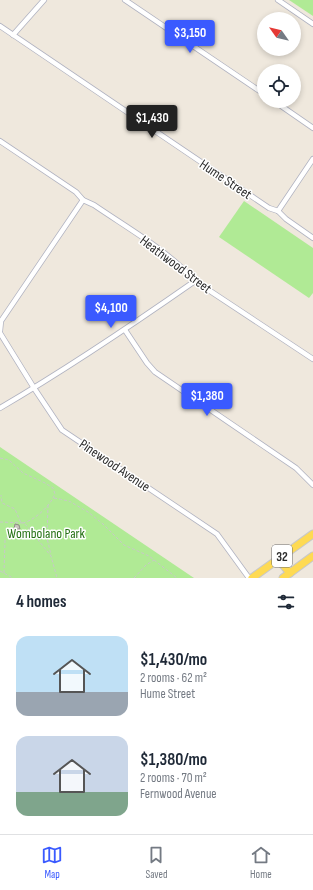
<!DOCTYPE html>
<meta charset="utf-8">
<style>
body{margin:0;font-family:"Sofia Sans Condensed",sans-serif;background:#f2f2f3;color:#1f2937;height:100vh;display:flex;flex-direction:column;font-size:15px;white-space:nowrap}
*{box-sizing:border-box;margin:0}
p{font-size:13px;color:#747a83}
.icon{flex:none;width:22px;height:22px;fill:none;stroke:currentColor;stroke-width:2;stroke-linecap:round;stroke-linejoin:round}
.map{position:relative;height:578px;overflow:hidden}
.side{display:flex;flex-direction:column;background:#fff;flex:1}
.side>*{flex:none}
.needle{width:26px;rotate:304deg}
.controls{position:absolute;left:257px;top:12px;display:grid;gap:8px}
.controls a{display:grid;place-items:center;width:44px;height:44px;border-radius:50%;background:#fff;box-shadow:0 2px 6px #0003;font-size:20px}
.price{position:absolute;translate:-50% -34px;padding:0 9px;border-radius:4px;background:#3a5aff;color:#fff;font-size:13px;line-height:26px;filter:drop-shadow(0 1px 2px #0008)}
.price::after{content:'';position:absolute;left:50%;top:24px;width:12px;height:9px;margin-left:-6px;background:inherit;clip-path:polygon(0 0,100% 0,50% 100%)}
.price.current{background:#222;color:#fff}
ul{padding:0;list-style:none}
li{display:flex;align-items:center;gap:12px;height:100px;padding:0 16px}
li span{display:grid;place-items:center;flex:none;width:112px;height:80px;border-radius:12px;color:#555}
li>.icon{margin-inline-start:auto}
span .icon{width:48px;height:48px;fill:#fffc;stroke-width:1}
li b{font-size:17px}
h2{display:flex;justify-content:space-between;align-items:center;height:48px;padding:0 16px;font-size:17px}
.tabs{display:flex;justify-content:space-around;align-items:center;height:56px;border-top:1px solid #e0e1e3;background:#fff;font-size:11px;color:#747a83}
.tabs a{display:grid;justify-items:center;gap:2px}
.tabs .current{color:#3a5aff}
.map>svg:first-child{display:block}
</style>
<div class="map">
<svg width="313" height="578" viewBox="0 0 313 578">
<rect width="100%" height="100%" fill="#efe8dd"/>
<g fill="#b0ea95">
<path d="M289,0H313V16Z"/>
<path d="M244,201L313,248V293L309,298L219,237Z"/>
<path d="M0,447L194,578H0Z"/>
</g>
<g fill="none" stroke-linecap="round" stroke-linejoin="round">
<defs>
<g id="minor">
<path d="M125,0L264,94"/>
<path d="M278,0L313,24"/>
<path d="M0,26L269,208L278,211L286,219L313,238"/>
<path d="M13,35L44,0"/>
<path d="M274,101L313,128"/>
<path d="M0,141L76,192L83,200L94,205C129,229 167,250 195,281L313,359"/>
<path d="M278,211L313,159"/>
<path d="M125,330L147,363L155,372L296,468L313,485"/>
<path d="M0,331L1,321L83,200"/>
<path d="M0,333L34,388L62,430L217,534L249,578"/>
<path d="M0,408C67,369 132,325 195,281"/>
</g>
<g id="primary">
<path d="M278,559L290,573"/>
<path d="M252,578L313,534"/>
<path d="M283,578L313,556"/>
</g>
</defs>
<use href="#minor" stroke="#b1b3c1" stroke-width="6"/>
<use href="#primary" stroke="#c8c8c8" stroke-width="9"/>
<g stroke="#c8c8c8" stroke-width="1" stroke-dasharray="3 2" stroke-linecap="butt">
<path d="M0,458L9,460L23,473L45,483L53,488L55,494C50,506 35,520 23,523L20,521L15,509L2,503L1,495"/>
<path d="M54,498L69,501L88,512L103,524L124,545L149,556L177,578"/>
<path d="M48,505L47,538L51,555"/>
<path d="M0,522L23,523L27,526L51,556L57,578"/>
<path d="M0,571L13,578"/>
<path d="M4,573L5,540L10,533L14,531"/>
<path d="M134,578L146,565L154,560"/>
</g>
<use href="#minor" stroke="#fff" stroke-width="4.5"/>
<use href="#primary" stroke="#feda53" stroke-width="7"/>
</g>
<rect fill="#aea9a3" x="14" y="529" width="6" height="2"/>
<path fill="#cac5bd" stroke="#8d8a84" d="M15,524L19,525L20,529H14Z"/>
<g text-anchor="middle" stroke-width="3" stroke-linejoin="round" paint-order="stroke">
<rect fill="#fff" stroke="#6b6b6b" stroke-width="1" x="272" y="545" width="20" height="22" rx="3"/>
<g font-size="13" font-weight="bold" fill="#2c2c2c">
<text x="282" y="561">32</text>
</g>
<g font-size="14" fill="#2c2c2c" stroke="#fff">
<text transform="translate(226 179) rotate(34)" y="5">Hume Street</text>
<text transform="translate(176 264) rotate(37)" y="5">Heathwood Street</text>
<text transform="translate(115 465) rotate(34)" y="5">Pinewood Avenue</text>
</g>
<g font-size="14" fill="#257114" stroke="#fff">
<text x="46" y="538">Wombolano Park</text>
</g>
</g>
</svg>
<div class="controls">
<a><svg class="needle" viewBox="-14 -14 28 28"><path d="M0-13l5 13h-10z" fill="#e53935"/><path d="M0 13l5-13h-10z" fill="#747a83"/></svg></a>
<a><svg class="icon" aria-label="locate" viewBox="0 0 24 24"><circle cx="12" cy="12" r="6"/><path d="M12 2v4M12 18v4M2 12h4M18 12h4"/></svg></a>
</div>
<b class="price" style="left:190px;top:54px">$3,150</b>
<b class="price current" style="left:152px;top:139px">$1,430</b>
<b class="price" style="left:111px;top:329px">$4,100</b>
<b class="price" style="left:207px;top:417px">$1,380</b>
</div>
<section class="side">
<h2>4 homes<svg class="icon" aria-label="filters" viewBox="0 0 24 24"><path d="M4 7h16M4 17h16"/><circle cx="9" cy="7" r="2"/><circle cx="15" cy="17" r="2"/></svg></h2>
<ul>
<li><span style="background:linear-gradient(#bfe0f5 70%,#9aa5b1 0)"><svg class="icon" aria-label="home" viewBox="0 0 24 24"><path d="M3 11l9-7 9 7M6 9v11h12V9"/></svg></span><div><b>$1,430/mo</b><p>2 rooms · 62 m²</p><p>Hume Street</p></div></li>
<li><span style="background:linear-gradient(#c9d6e8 70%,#7fa58c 0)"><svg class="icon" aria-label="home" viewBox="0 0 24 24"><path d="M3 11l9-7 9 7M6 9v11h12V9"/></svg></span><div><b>$1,380/mo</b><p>2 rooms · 70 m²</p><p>Fernwood Avenue</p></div></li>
</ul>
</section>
<nav class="tabs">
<a class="current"><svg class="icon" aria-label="map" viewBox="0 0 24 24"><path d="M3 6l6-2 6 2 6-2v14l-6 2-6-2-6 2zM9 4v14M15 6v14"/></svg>Map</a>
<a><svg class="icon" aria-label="saved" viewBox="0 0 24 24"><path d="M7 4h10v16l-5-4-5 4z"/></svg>Saved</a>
<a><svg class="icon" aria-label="home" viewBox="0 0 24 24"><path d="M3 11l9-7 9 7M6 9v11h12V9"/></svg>Home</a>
</nav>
